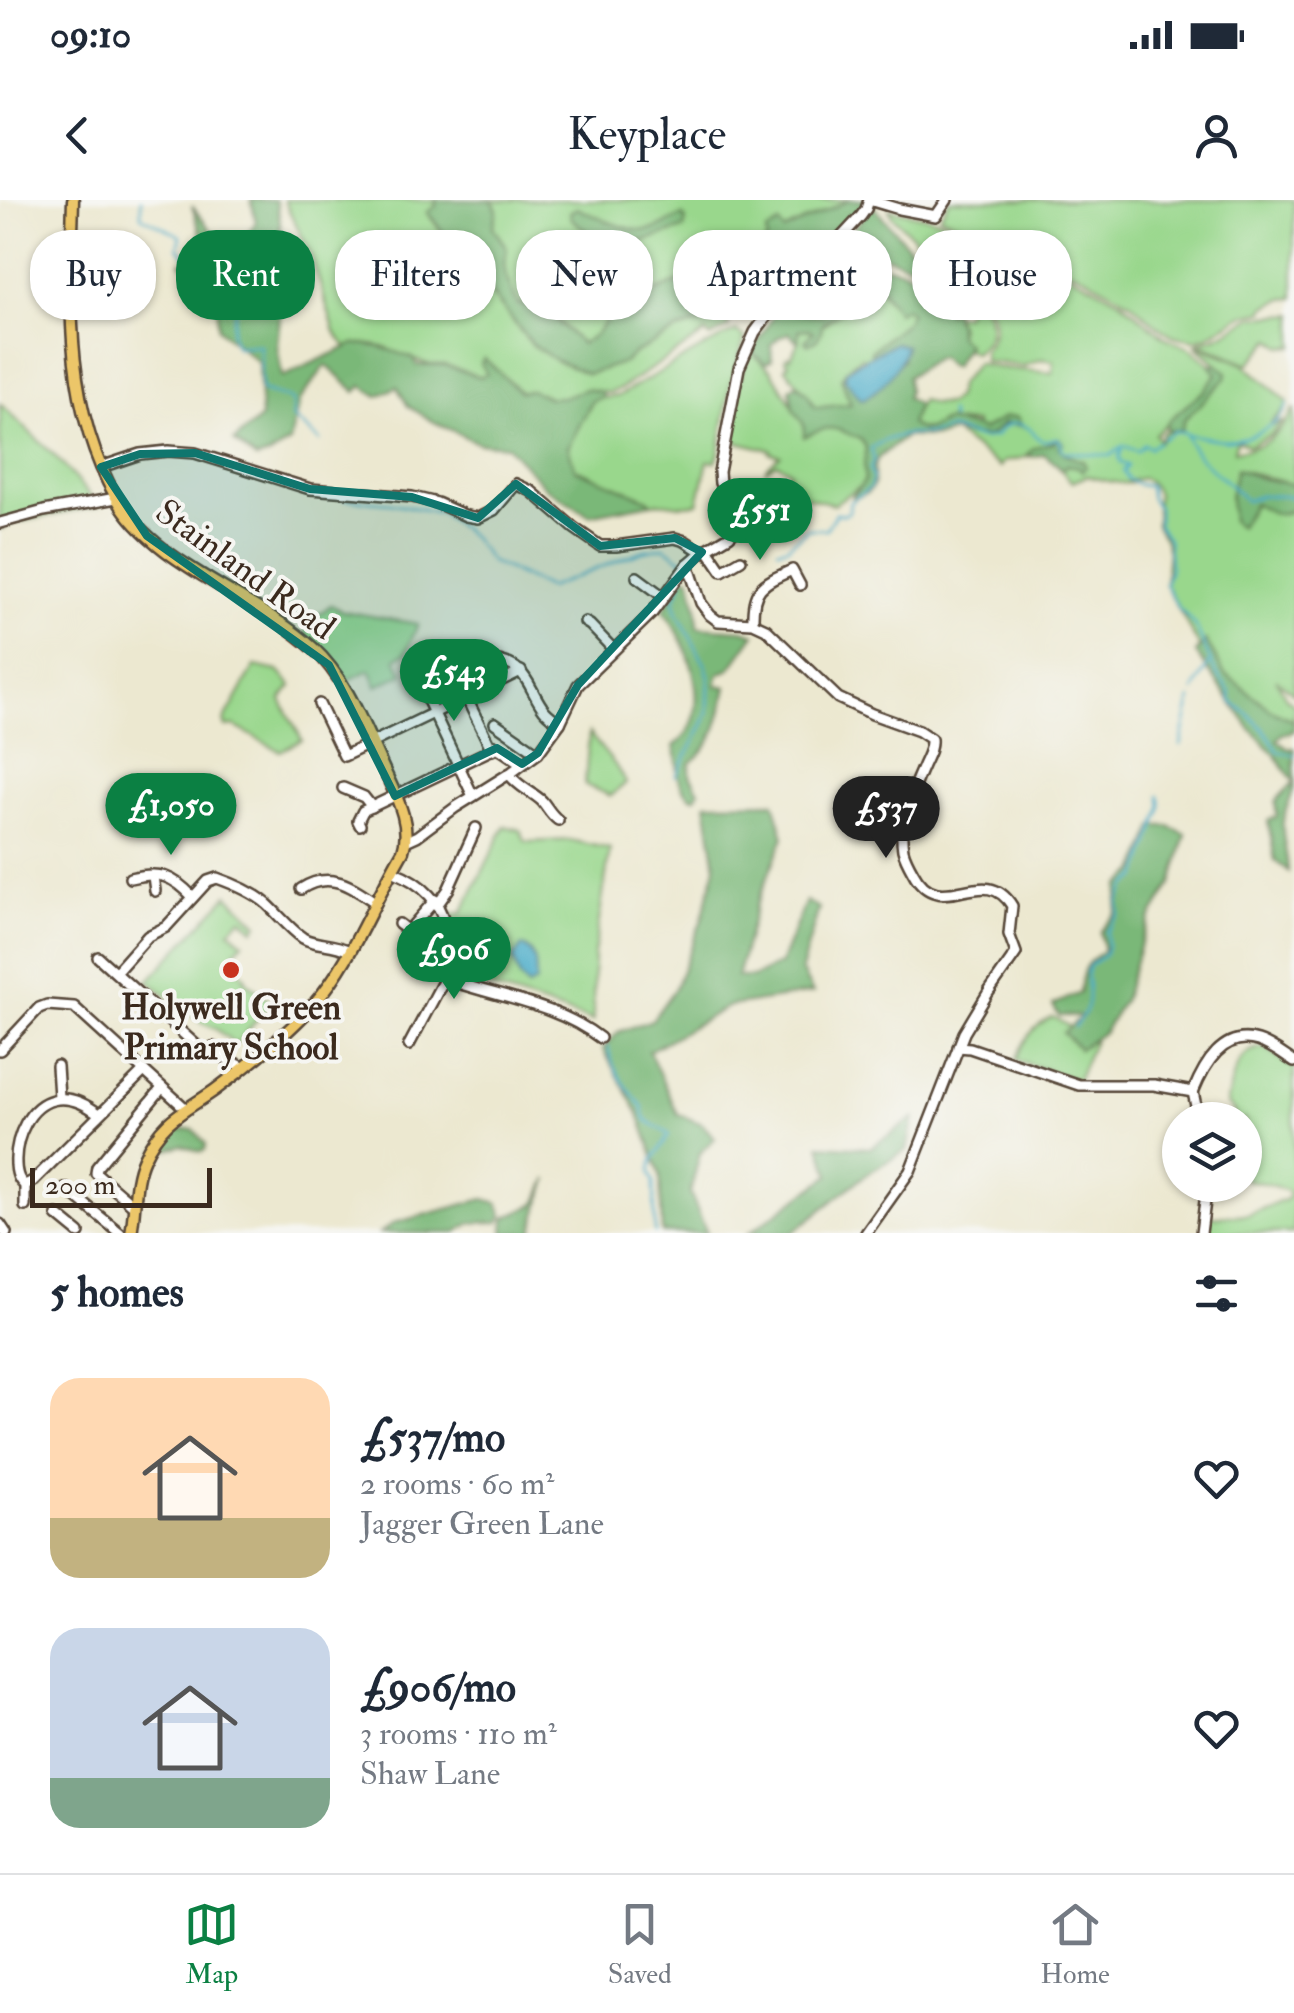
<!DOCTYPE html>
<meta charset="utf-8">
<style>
body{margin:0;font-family:"IM FELL Double Pica",serif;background:#f2f2f3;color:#1f2937;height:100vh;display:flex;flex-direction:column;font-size:38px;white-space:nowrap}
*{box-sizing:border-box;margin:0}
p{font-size:32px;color:#747a83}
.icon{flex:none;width:55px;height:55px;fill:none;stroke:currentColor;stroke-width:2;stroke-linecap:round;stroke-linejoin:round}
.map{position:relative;height:1033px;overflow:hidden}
.drawer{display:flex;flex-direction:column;background:#fff;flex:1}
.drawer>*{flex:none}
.top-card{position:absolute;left:30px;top:30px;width:1235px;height:90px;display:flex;gap:20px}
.tools{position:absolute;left:1162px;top:902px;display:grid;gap:20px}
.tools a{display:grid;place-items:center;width:100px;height:100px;border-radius:50%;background:#fff;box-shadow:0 2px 8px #0004;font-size:50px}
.scale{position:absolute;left:30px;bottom:25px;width:182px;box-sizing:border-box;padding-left:10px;border:5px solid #3b2a1e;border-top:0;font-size:28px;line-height:35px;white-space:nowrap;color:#3b2a1e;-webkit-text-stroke:8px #f6f6f2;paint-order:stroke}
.price{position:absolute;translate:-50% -85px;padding:0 22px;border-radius:35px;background:#0b8043;color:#fff;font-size:32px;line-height:65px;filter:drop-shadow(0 2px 5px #0008)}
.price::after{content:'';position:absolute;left:50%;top:60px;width:30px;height:22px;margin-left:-15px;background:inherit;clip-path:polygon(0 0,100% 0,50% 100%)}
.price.selected{background:#222;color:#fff}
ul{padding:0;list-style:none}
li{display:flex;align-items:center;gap:30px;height:250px;padding:0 50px}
li span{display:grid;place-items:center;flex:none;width:280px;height:200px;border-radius:30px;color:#555}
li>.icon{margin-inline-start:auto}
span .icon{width:120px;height:120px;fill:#fffc;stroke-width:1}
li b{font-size:42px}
h2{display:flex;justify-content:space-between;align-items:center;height:120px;padding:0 50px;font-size:42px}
.chip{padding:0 35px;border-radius:40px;background:#fff;box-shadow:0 2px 8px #0004;font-size:35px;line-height:90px}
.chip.selected{background:#0b8043;color:#fff}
.status{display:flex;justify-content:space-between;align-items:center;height:70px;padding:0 50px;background:#fff;direction:ltr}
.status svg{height:28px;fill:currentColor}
header{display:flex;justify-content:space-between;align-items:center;height:130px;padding:0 50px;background:#fff;font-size:45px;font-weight:600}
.dock{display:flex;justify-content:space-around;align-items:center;height:140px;border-top:2px solid #e0e1e3;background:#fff;font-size:28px;color:#747a83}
.dock a{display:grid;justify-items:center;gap:5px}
.dock .selected{color:#0b8043}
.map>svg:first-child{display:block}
</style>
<div class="status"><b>09:10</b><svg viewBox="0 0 49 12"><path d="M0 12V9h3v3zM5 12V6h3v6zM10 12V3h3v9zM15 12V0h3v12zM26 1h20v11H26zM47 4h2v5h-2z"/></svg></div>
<header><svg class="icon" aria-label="back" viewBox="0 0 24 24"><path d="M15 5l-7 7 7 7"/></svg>Keyplace<svg class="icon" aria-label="person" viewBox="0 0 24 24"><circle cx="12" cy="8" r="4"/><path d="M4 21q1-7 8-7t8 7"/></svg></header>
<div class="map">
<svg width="1294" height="1033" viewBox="0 0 1294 1033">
<rect width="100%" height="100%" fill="#f6f6f2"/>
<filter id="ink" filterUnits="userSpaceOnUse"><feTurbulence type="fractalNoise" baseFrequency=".01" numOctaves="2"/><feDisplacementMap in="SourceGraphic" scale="20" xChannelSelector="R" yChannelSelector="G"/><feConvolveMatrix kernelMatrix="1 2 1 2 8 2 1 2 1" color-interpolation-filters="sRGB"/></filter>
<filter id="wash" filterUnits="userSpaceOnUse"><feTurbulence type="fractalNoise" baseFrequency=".0048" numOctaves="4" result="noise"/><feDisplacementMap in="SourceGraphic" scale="40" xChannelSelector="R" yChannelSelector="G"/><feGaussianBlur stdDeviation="2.25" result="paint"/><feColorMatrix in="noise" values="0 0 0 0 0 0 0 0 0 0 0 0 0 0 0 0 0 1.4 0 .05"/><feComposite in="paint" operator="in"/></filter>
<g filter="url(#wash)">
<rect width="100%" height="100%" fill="#ece8d0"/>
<g fill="#99d78c" stroke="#6a8055" stroke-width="2.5">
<path d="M284,0H435L437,6L427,13L531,144L555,160L588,174L625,162L632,154L681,129L701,123L736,105L755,92L767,96L746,109L731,115L733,119L728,122L729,127L710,137L706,133L620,189L609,193L586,189L563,197L550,198L541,193L521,192C508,181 500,167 481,177L445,165H431L393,153L388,148L365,144H354L347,148L335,132L311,56Z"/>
<path d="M492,0H849L784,31L780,25L763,47L617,108L595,135L581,145L552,113L518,104C508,86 500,68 507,48L493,28L497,10Z"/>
<path d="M949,0H1294V98L1284,99L1265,107L1264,111L1243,115L1206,137L1194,140L1174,136L1161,129L1130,102L1076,72L1051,64L1006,35L963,26L940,16Z"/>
<path d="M889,9L937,19L963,29L1002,39L1051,67L1067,72L1121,101L1164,137L1190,148L1210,164L1217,174L1204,191L1155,234L1159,241L1162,234L1167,229L1181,230L1184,220L1226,177V172L1195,145L1243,163L1288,202L1284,210L1270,223L1272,226L1283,221L1272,234L1249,246L1237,240L1234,251C1263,250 1281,234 1294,208V285L1237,269L1254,303L1287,313L1294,308V494L1276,479L1286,498L1294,504V521L1271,510L1224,473L1206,441L1200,448L1165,384L1168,352L1164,338L1156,325L1157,294L1152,285L1143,278L1129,281L1131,283C1122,285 1097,279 1087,276L1072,282L1059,268L1062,269L1067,265L1080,267L1083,261C1070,257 1059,254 1059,239C1048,248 1040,243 1028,254L1031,256L1003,262L1000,267L953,232L970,236L988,237L1000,226L1009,223L1005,217L982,231L974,226L975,223L941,222C933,231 919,232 910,224L921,200L932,204H948L956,197L959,184L977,163L994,167L1053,173L1054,161L1042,159L1024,166L984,161L983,151C1009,121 984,97 958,79L960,70L954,73L928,55L915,38L892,16Z"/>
<path d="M869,70L888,101L910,111L906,122L871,151L872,155L865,159L861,157C838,174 839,179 852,204L814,208C807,192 795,181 785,167L789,164L785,159L788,156L791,158L798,142L799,130L809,129L813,132L840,112L837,108L822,115L796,113L794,108L802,100L818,105L827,92Z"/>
<path d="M974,97C995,115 995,136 974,153L966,149V144L958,136L959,128L956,117L958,114L964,115Z"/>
<path d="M1294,114V146L1282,147L1272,139L1249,164L1198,143L1219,136L1253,117Z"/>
<path d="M736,131L745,138L730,186L719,253L716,261H708L698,303C678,309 671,300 652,303L648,299L575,269L567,248L594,199L618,196L700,149Z"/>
<path d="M750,151L771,170L804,225L817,230L834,227L844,230L860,239L866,247C865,253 866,279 864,283C861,288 842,297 835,304C817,300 795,296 783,282L790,271L777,263L766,270V268L780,255L770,253L771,250L729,240L737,188Z"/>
<path d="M0,204L56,257L99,306L13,323L0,329Z"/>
<path d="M331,405L343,411L418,424L406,453L396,458L403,474L377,486L370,470L346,481L334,464L304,433L309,428L307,423Z"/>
<path d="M255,466L278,471L292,486L281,500L302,540L280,551L234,526L226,527L224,521Z"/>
<path d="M589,533L615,565L626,583L611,596L585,585Z"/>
<path d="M505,626L520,630L526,642L570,640L610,649L594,754L593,821L475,783L480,724L449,722L446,715L462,713Z"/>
<path d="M228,695L258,724L254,729L241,718L230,731L243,742L228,760L246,777L244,779L271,802L239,842L234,843L216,829L204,824L148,781Z"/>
<path d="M1053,817L1094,841L1077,880L1016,860C1024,841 1033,825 1053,817Z"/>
<path d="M1264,847L1294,867V1033H1204L1207,1017L1249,1014L1287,999L1289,992C1275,985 1261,982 1245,980V920H1237L1233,910L1226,903C1234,878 1234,851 1264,847Z"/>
</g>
<g fill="#7ab878" stroke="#5a714b" stroke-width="2.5">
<path d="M251,0H276L280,21L282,99L277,144L282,177L354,144C376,143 394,152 413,158L417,165H445L480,177L487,174L481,163L484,158L520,192L531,190L550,198L563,197L586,189L603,192V197L592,201L568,247L575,269L648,299L652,303L589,315L546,288L507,246L478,243L434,222L408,206L397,187L378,196L362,186L356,192L326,165L299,201L290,242L270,255L256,259L234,241L261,218L258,162L218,129L217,97L180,62L213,71L192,6L232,57L256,22Z"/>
<path d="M435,0H492L497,10L493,28L507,48C500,68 508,85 518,104L526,105L538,102L581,144L595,135L617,108L762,47L767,39L766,32L779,24L784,31L849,0H867L846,27L817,53L805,71L777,100L755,92L736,105L701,123L681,129L633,154L625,162L588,174L555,160L532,144L427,12L436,6Z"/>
<path d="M873,6L911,49L929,64L926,65L914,62L912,65C897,63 891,55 876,55V49H870L869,46L872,44L869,38L859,43L862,48L859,50L836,49Z"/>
<path d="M577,8C597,17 633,35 654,29C665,26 672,18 683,16L686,20L684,29L644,41L619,55L604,59L593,65L586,75L576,79L573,73L575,58L568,57L562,52L566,35L590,52L609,46L596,39L571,18L570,12Z"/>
<path d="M872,63L904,70L928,84L939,72L956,83L949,101L941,99L938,106L946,109L947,113L950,110L955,112L954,116L958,124V136L967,144L953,167L947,164L940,157L935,158L907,177L908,191L906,198L918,205L910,224C928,237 933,225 948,220C957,227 972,223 982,230L1005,217H1017L1022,226L1004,223L988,237L970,236L953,232L938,237L906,236L878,258L874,267V284L868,292L856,298L852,297L865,280L864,267L866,247C858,235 865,242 853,236C832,225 825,226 804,237V225L793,209L790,189L796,184L807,193L815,208L851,204L841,178L846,171L845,179L862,200L872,194L903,159L895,143L872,155L871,151L906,122L910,111L904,108L897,112L870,72Z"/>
<path d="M818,66L822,69L821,71L794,108L796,113L822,115L837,108L840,112L823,123C820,135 820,141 807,144L805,141L813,132L808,129L799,130L798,142L789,133L779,137L771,145L772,160L765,164L752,152L780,105Z"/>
<path d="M1209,164C1217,164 1221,167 1227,172L1226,178L1184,220L1181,230L1167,231L1166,224L1170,219L1204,191L1217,174Z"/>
<path d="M1059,239L1063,243L1059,247C1066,256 1072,258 1083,261L1086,267L1082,271L1079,267L1067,265L1062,269L1044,254L1033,257L1028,254C1035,242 1049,247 1059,239Z"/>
<path d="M1236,269L1260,278L1294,285V308C1280,319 1268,311 1254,303L1240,327L1232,321L1230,296Z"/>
<path d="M690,377L697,408L698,427L743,430L755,434L730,469L719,474L716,485L727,487C720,519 716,543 690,564V575L699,591L696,597H691C673,583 680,564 674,546C717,517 690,442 663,411L682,378Z"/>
<path d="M1206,441L1224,473L1271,510L1294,521V531L1282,534L1277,540L1288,549L1294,548V582L1276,556L1250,528L1196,453Z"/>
<path d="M1294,582C1294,598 1285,606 1283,621C1281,637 1288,655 1288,671L1275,661L1268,621L1277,616L1275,602Z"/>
<path d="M774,602L784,637L757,703L737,777H753L780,764L806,701L819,708L801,770L813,793L729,806L649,851L678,914L702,924L715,938L700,953L690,993L707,1033H662L660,974L639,914L603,849L618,832L652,820L675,788L701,722L716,667L706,603Z"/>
<path d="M1154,626H1169L1186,634L1172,683L1151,717L1139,747L1124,799L1104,832L1079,849L1063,833L1082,816H1059L1053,805L1080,793C1083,769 1082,765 1104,751L1100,732L1116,713L1120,686L1136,672Z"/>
<path d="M914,918L907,950L868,973L792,1033H749L830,975L820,945L870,948Z"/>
<path d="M187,929L194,930L206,944L205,950L201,952L182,945L158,953L155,952L174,930Z"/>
<path d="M548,979L536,1016L533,1033H504L505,1018L536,1004Z"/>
<path d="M484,999L498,1003L503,1015L499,1022L471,1023L455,1033H380L394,1023Z"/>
</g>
<g fill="#4aacc9" stroke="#426b74" stroke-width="2.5">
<path d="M895,143L906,146C901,167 882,189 862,200L845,179L846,171L855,164Z"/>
<path d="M522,746C537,750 536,768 536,782L528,787L520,778L512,759Z"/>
</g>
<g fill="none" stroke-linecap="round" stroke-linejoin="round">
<g stroke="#4aacc9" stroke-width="2.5">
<path d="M141,0V16L181,36L178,48L236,105L231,135L236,147L260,145L261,190L292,200L293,218L320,241"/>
<path d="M949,212L951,219"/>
<path d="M1188,235C1201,236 1216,240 1228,240C1252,239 1279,226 1288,204"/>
<path d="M1162,239L1174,231L1185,233C1195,262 1226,278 1246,301L1261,295L1294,297"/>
<path d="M1122,249L1119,257L1121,263L1128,266L1123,271C1126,282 1140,286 1149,286L1151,298L1158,308V325L1168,339L1170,368L1165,384L1179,409L1195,425L1215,471L1230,492L1231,501C1250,515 1268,530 1278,552L1294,555"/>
<path d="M345,299L391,303L441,313L469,334L491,362L548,388L642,351L665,347L684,361"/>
<path d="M778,349L787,347L807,329H826L836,313L844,315L849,312L850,302L870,288L873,278L870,269L874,260L871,248C882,241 891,237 904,235C921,233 932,237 948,229L983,239L996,236C1003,223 1016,220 1030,229C1034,231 1036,238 1041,240C1045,242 1053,239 1057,238L1061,242L1062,250L1066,252L1110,256L1123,246L1137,251L1144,244L1149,248L1158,242"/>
<path d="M1194,491L1210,461"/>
<path d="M1181,545L1191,499"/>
<path d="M676,576L705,521L708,512L709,477L706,466L678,414L674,401L683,379"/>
<path d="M1075,827C1079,820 1085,813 1087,805C1093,781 1074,770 1104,756L1107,745L1106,732L1119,714V702L1125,688L1138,677L1160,612L1161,605L1159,596"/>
<path d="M608,847C612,871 627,889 643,907C642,925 658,924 669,935L653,960L650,972L654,982L655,1033"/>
</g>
</g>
</g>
<g filter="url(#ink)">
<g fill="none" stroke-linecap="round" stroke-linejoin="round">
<defs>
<g id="minor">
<path d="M869,0L899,9L936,16L947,0"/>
<path d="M101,267L140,254L168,251L195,253L310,289L412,297L437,303L466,316L478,318L494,310L516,284L531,291L574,328L600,346H616L675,338L685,341L702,352"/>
<path d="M0,323L44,311L116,298"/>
<path d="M707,349L722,371L741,360"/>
<path d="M688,364L701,403L710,415L718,421L753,423L766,429L838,498L872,514L919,531L931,539C932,550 926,558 922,568C911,593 898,622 903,650C905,658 909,665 913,672C940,724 984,660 1012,706L1009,734L1016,753L988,793L964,833L910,971L866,1033"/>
<path d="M637,377L664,397"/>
<path d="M585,422L590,425L613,449"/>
<path d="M753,423C752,388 761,384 792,370L800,385"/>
<path d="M452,456L415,473L473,596"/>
<path d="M424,493L493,460C527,465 526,483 542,507C546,514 553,518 560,523"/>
<path d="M466,497L492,550"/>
<path d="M319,504L344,556L521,471"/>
<path d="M495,523L538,553"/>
<path d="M494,545L522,564"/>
<path d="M509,574C518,587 531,591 542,601C548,608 550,614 558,620"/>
<path d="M343,588L364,597L372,607"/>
<path d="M360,625L358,621L363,611L497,547"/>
<path d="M406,641L417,636L456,607L512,572L538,553L560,523L578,485L652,413L688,364L702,352L729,336L734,331L736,319L720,283L719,272L739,168L755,132L764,120L861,16L866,9L869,0"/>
<path d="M392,671C421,682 445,703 446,736C446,755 441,766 455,782C503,798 559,806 600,838"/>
<path d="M153,676L155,691"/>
<path d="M130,678C160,671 172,675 193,697"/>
<path d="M301,689C329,670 352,686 376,703"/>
<path d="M438,704L448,690L476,628"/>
<path d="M399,724L408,731L435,700"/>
<path d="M98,757L196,845"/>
<path d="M444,763C455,759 460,762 464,748"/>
<path d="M116,772L148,736L166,727L208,681L217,678C234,684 254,693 267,704C279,715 290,729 303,738C316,746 332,742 349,751"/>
<path d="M409,845L448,772"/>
<path d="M213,847L215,853L243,867"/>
<path d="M958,847L970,848L1079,885H1154L1193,892"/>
<path d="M0,850L39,808L47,805L74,807L185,908"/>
<path d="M57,866L59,897"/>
<path d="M1193,892C1204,865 1223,830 1258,841C1271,845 1283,855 1294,862"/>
<path d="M1193,892L1199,920"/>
<path d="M99,914C27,859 0,970 25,985L33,981L143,872"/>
<path d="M65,988L120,1033"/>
<path d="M25,1006V985"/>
<path d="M134,1006L96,973L97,967L162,888"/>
<path d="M57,1015L79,1033"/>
<path d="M0,1024L6,1033"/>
<path d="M1201,1033L1207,985"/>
</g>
<path id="major" d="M73,0C70,101 64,206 116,297C155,366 255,395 313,448C348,480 365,530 385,572C396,596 412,624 403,651C374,700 352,761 314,804C290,832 245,868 215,890C184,912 162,919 144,958C133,982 136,1008 131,1033"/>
</defs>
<use href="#minor" stroke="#564639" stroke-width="14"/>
<use href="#major" stroke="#564639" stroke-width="15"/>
<use href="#minor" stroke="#fff" stroke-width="9"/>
<use href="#major" stroke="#ecc669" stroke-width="10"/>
</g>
</g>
<path fill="#0f766e" fill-opacity="0.2" stroke="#0f766e" stroke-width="8" stroke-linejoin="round" d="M195,253L310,289L412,297L478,318L516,284L600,346L675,338L702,352L578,485L538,553L522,564L497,548L395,596L329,465L147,336L101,267L140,254Z"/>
<circle fill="#c8321e" stroke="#f6f6f2" stroke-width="4" cx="231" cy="770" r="10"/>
<g text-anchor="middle" stroke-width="8" stroke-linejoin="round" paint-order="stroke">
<g font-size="35" fill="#3b2a1e" stroke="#f6f6f2">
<text transform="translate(246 369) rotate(36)" y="12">Stainland Road</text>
</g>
<g font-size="35" font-weight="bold" fill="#3b2a1e" stroke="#f6f6f2">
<text x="231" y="819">Holywell Green<tspan x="231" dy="40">Primary School</tspan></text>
</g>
</g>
</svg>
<div class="tools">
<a><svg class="icon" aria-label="layers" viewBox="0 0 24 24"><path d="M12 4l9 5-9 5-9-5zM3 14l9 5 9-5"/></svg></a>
</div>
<div class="scale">200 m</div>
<b class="price" style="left:760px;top:363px">£551</b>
<b class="price" style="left:454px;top:524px">£543</b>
<b class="price" style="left:171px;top:658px">£1,050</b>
<b class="price selected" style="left:886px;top:661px">£537</b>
<b class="price" style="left:454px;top:802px">£906</b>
<div class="top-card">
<a class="chip">Buy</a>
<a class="chip selected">Rent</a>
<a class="chip">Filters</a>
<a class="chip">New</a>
<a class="chip">Apartment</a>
<a class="chip">House</a>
</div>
</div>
<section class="drawer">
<h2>5 homes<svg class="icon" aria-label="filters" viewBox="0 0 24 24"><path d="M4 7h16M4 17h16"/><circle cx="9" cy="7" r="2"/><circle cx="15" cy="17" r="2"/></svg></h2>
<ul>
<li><span style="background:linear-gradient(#ffd9b3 70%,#c2b280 0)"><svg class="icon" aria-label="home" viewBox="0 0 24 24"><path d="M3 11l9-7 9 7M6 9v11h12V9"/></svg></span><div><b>£537/mo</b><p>2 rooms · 60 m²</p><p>Jagger Green Lane</p></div><svg class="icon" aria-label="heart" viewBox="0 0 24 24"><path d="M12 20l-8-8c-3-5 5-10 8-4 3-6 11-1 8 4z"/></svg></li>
<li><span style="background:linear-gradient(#c9d6e8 75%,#7fa58c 0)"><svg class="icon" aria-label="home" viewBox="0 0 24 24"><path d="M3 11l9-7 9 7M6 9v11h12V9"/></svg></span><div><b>£906/mo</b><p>3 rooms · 110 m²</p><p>Shaw Lane</p></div><svg class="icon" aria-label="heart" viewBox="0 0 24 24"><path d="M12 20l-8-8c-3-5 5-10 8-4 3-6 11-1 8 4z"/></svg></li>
</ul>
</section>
<nav class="dock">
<a class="selected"><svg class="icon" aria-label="map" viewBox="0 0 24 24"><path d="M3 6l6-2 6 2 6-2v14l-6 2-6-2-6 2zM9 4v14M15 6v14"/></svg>Map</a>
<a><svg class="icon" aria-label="saved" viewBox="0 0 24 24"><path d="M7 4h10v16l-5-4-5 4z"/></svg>Saved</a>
<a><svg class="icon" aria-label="home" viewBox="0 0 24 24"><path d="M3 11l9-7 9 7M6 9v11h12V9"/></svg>Home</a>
</nav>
